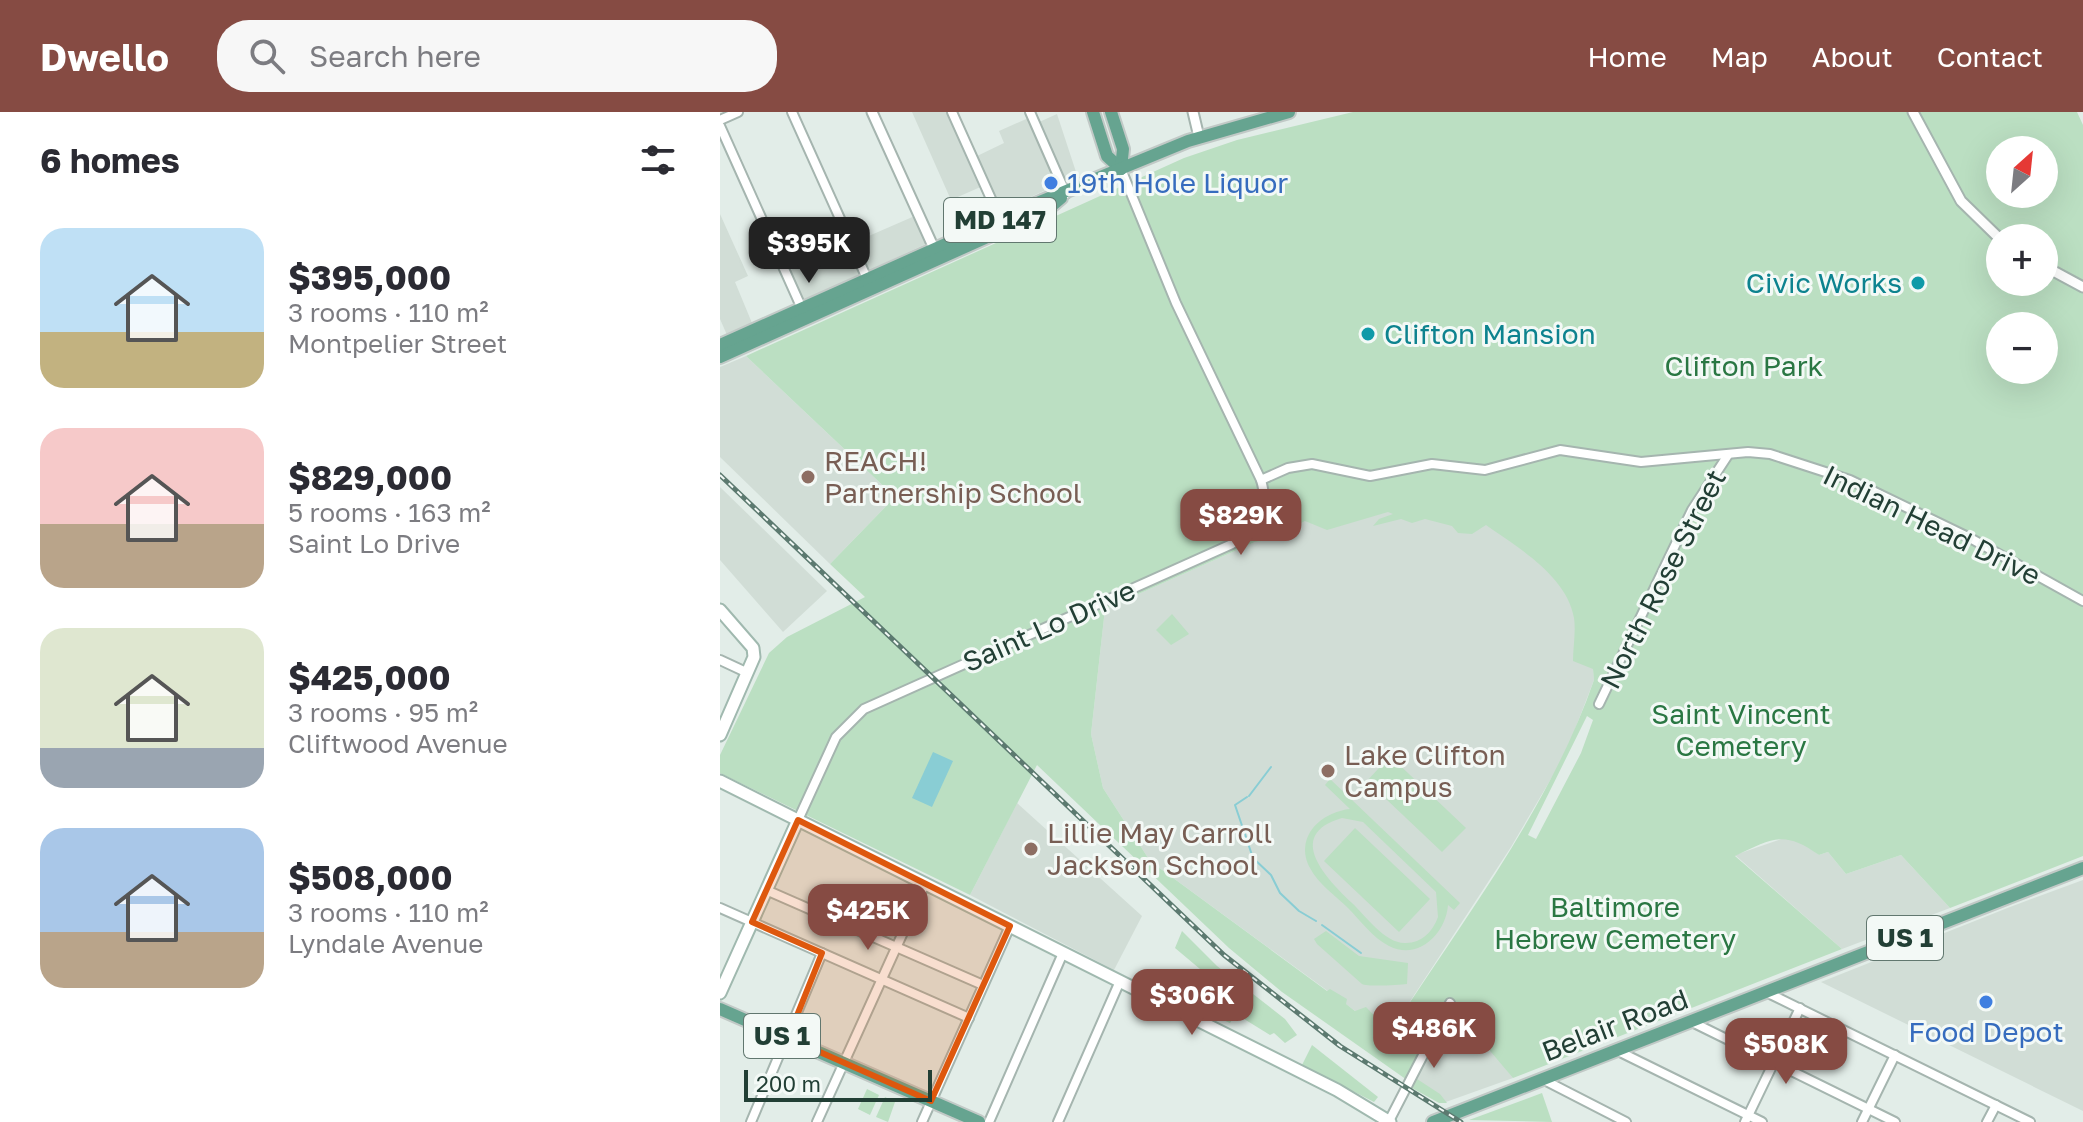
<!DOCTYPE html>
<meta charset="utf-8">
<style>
body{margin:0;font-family:"Golos Text",sans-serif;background:#f7f7f7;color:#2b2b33;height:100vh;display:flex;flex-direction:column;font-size:30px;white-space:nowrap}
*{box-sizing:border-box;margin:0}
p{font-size:26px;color:#7c7c81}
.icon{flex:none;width:44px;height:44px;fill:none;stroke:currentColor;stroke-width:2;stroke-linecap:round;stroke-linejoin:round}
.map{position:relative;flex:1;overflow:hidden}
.sheet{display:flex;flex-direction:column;background:#fff;width:720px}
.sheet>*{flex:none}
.needle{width:52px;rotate:27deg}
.controls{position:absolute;left:1266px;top:24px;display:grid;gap:16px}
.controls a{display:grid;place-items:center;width:72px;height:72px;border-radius:50%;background:#fff;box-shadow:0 8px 32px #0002;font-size:40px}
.scale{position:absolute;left:24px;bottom:20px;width:188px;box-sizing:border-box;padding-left:8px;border:4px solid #223f35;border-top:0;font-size:22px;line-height:28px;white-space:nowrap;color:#223f35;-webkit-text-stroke:6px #f3f9f6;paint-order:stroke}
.price{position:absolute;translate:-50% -68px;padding:0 18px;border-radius:16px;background:#864b43;color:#fff;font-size:26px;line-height:52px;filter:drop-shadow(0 2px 4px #0008)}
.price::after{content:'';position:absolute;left:50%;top:48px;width:24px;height:18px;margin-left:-12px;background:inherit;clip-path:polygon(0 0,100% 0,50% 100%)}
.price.on{background:#222;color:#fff}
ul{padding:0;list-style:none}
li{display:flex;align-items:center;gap:24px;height:200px;padding:0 40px}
li span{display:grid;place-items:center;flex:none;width:224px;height:160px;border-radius:24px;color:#555}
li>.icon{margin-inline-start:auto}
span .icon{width:96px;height:96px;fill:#fffc;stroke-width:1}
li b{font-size:34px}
h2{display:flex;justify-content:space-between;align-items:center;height:96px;padding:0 40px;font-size:34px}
header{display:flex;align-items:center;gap:48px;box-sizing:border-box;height:112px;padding:0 40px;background:#864b43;color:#fff}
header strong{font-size:38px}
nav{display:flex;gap:44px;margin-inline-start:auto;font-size:28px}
.search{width:560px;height:72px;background:#f7f7f7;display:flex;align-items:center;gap:20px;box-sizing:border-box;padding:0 28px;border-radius:32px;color:#7c7c81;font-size:30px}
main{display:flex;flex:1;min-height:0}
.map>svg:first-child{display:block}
</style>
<header>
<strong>Dwello</strong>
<div class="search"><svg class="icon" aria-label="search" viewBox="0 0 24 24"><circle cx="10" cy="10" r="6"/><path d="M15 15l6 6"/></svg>Search here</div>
<nav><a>Home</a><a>Map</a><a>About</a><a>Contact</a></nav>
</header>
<main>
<section class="sheet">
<h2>6 homes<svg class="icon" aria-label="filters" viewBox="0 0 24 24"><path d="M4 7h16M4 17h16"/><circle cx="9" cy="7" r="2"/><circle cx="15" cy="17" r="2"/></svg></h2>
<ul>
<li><span style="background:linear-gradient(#bfe0f5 65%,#c2b280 0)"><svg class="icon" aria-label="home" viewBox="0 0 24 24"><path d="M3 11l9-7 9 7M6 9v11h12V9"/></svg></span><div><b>$395,000</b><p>3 rooms · 110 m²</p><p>Montpelier Street</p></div></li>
<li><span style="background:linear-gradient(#f6c9c9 60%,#b9a48a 0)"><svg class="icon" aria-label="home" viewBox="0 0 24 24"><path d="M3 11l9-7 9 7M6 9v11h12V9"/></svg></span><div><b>$829,000</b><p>5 rooms · 163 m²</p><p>Saint Lo Drive</p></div></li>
<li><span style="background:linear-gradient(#dfe7d0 75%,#9aa5b1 0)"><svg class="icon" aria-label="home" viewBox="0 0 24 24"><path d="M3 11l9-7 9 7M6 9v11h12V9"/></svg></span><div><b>$425,000</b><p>3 rooms · 95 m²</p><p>Cliftwood Avenue</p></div></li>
<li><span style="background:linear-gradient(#a9c7e8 65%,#b9a48a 0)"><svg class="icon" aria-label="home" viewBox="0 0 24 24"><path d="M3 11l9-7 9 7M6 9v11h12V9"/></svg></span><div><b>$508,000</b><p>3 rooms · 110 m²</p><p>Lyndale Avenue</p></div></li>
</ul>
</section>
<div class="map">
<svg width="1363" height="1010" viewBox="0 0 1363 1010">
<rect width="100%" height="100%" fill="#e2ede8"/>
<g fill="#d1ddd6">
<path d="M192,0H232L253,46L284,31L279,19L313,4L317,11L337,2L357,63L277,101L265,73L231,88Z"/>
<path d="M0,102L28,164L15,170L32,211L7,223L0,207Z"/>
<path d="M197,103L210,130L80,190L66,160Z"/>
<path d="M26,244L175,385L110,452L0,345V255Z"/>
<path d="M0,375L107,479L63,520L0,448Z"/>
<path d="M610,395L816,405L872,532L874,568L845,643L791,735L668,923L430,749L383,676L371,622L385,497L535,430L551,428Z"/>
<path d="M297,691L422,804L394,858L250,783Z"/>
<path d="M1064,726H1076L1099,743L1108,740L1126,762L1181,743L1230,796L1122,837L1015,743Z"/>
<path d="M1363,768V999L1101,870L1290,795Z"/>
<path d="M727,888L735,890L793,966L723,991L687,968Z"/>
</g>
<g fill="#bbdfc2" fill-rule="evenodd">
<path d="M633,0H1357L1363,13V744L1230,796L1181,743L1126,762L1108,740L1099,743C1064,718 1053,726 1015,744L1122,837L793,966L727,888L687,968L562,880L509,836L317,653L250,783L0,661V643L49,541L67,525L145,485L110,452L175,385L26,244L464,46L517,28ZM1280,38H1324V82H1280ZM1280,126H1324V170H1280ZM1280,214H1324V258H1280ZM668,400L673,402L659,407L653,414L681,407L692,411L705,407L732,414L738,421L752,422L766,413C797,435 847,464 854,506C856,519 853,536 853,549L873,557L874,568C830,695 745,805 673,916L667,917L646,895L635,899L626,892L627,887L610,877L607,879L430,749L383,676L371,622L385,497L535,430L551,428L585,409L607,418ZM867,604L873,608L861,641L816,727L808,723Z"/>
<path d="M452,502L469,522L451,533L436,518Z"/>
<path d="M670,644L746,716L722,740L647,669Z"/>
<path d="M610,667L740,791L734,798L728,793C726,821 699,849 669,834C653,826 640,808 628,796C616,784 598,772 590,756C574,725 601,700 630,697L605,673ZM622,706L643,710L716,780L718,805C713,819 702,831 686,831C665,832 646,804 632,791C608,768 563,723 622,706Z"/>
<path d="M635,716L710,787L679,820L604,749Z"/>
<path d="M462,819L497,854L565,907L577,923L565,931L554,921L550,923L516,902L510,911L503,908L513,885L505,882L503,886L470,871L480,857L455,836Z"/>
<path d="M606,819L639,844L688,851L687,872C679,873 648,875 642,872L597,832L594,827Z"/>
<path d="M592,933L658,985L654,990L582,953Z"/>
<path d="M697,967L720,982L727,991H719L692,976Z"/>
<path d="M147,977L159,983L150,1003L138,997Z"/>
<path d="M822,981L832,1010L749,1008Z"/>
<path d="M165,985L175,990L168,1010L156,1005Z"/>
</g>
<path fill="#89cdd4" d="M213,640L233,649L212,695L192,686Z"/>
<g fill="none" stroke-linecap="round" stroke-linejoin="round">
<g stroke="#89cdd4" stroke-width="2">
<path d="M529,684L551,655"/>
<path d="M527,685L515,693L533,746L551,763L560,781L579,799L596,809"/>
<path d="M602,813L641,841"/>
</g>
<defs>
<g id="minor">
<path d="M72,0L149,171"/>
<path d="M232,0L281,109"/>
<path d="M310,0L346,82"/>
<path d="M0,8L18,0"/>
<path d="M0,14L83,199"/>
<path d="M541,368L568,356L592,352L650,364L712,352L765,358L840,338L921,350L1028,340L1050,342L1130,368L1250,426L1363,489"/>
<path d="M0,548L28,561"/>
<path d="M879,592L972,398L1008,343"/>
<path d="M78,708L116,625L144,597L512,432C540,417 550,399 541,368L456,191L401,57"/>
<path d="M46,778L263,873"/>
<path d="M0,796L249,906"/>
<path d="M1046,880L1310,1010"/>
<path d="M972,910L1175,1010"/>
<path d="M896,938L1042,1010"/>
<path d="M826,965L828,970L906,1010"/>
<path d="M669,1009L730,891"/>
<path d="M31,1010L102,841"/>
<path d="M97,1010L205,772"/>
<path d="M202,1010L290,814"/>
<path d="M269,1010L343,841"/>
<path d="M338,1010L400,869"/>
<path d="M1025,1010L1080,896"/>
<path d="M1142,1010L1175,943"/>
<path d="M1267,1010L1276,993"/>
</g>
<g id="tertiary">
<path d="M152,0L217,143"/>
<path d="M473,0L479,25"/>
<path d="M1193,0L1241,89L1280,127"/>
<path d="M1324,154L1363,175"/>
</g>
<g id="secondary">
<path d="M0,498L33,536L34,545L0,623"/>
<path d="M0,669L617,978L670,1010"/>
<path d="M0,881L78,708"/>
</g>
<g id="primary">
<path d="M373,0L387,44L401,57"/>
<path d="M391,0L403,37L401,57"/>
<path d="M0,233L322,89L468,29L569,0"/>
<path d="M0,245L285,117L328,97L341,86"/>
<path d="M0,897L259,1010"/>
<path d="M713,1010L1363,756"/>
</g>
</defs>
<use href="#minor" stroke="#a5b5af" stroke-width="12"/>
<use href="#tertiary" stroke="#a5b5af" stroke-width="13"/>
<use href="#secondary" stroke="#a0b9af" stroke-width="15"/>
<use href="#primary" stroke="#c1c9c6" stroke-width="16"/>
<use href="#minor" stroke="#fff" stroke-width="8"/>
<use href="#tertiary" stroke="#fff" stroke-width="9"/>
<use href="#secondary" stroke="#fff" stroke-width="11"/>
<use href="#primary" stroke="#66a490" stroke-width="12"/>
<defs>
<path id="rail" d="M0,363L504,843L620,934L741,1010"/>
</defs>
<use href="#rail" stroke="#5c7a70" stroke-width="5"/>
<use href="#rail" stroke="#f3f9f6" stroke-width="2" stroke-dasharray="6" stroke-linecap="butt"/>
</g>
<path fill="#de580e" fill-opacity="0.2" stroke="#de580e" stroke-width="6" stroke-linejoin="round" d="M78,708L290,814L211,989L68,926L102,841L32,810Z"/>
<g fill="#3f7fe0" stroke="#f3f9f6" stroke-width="3">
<circle cx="331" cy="71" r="8"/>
<circle cx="1266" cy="890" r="8"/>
</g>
<g fill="#0f9aa8" stroke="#f3f9f6" stroke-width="3">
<circle cx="1198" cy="171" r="8"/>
<circle cx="648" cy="222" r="8"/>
</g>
<g fill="#8d6e63" stroke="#f3f9f6" stroke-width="3">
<circle cx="88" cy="365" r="8"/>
<circle cx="608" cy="659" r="8"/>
<circle cx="311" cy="737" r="8"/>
</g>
<g text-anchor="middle" stroke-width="6" stroke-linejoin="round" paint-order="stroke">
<g fill="#f3f9f6" stroke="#61776f" stroke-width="2">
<rect x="224" y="86" width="112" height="44" rx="6"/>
<rect x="1147" y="804" width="76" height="44" rx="6"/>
<rect x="24" y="902" width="76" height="44" rx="6"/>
</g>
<g font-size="26" font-weight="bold" fill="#223f35">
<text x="280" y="117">MD 147</text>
<text x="1185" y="835">US 1</text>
<text x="62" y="933">US 1</text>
</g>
<g font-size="28" fill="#366cbe" stroke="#f3f9f6" text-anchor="start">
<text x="347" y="81">19th Hole Liquor</text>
<text x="1266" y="930" text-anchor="middle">Food Depot</text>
</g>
<g font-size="28" fill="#0d838f" stroke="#f3f9f6" text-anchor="end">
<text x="1182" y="181">Civic Works</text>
<text x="664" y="232" text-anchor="start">Clifton Mansion</text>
</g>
<g font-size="28" fill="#2a7743" stroke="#f3f9f6">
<text x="1024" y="264">Clifton Park</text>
<text x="1021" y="612">Saint Vincent<tspan x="1021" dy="32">Cemetery</tspan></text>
<text x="895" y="805">Baltimore<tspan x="895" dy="32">Hebrew Cemetery</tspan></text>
</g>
<g font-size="28" fill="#785e54" stroke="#f3f9f6" text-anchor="start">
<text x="104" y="359">REACH!<tspan x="104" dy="32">Partnership School</tspan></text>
<text x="624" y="653">Lake Clifton<tspan x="624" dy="32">Campus</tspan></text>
<text x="327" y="731">Lillie May Carroll<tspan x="327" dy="32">Jackson School</tspan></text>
</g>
<g font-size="28" fill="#223f35" stroke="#f3f9f6">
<text transform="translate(1212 413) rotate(26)" y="10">Indian Head Drive</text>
<text transform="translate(943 467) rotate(-63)" y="10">North Rose Street</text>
<text transform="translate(329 514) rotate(-24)" y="10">Saint Lo Drive</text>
<text transform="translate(895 913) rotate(-21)" y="10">Belair Road</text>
</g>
</g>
</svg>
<div class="controls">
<a><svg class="needle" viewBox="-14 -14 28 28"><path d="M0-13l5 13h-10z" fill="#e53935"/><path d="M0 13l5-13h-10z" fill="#7c7c81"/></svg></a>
<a>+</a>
<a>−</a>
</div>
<div class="scale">200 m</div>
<b class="price on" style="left:89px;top:173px">$395K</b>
<b class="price" style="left:521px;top:445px">$829K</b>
<b class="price" style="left:148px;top:840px">$425K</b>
<b class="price" style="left:472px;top:925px">$306K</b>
<b class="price" style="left:714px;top:958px">$486K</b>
<b class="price" style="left:1066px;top:974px">$508K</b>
</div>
</main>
